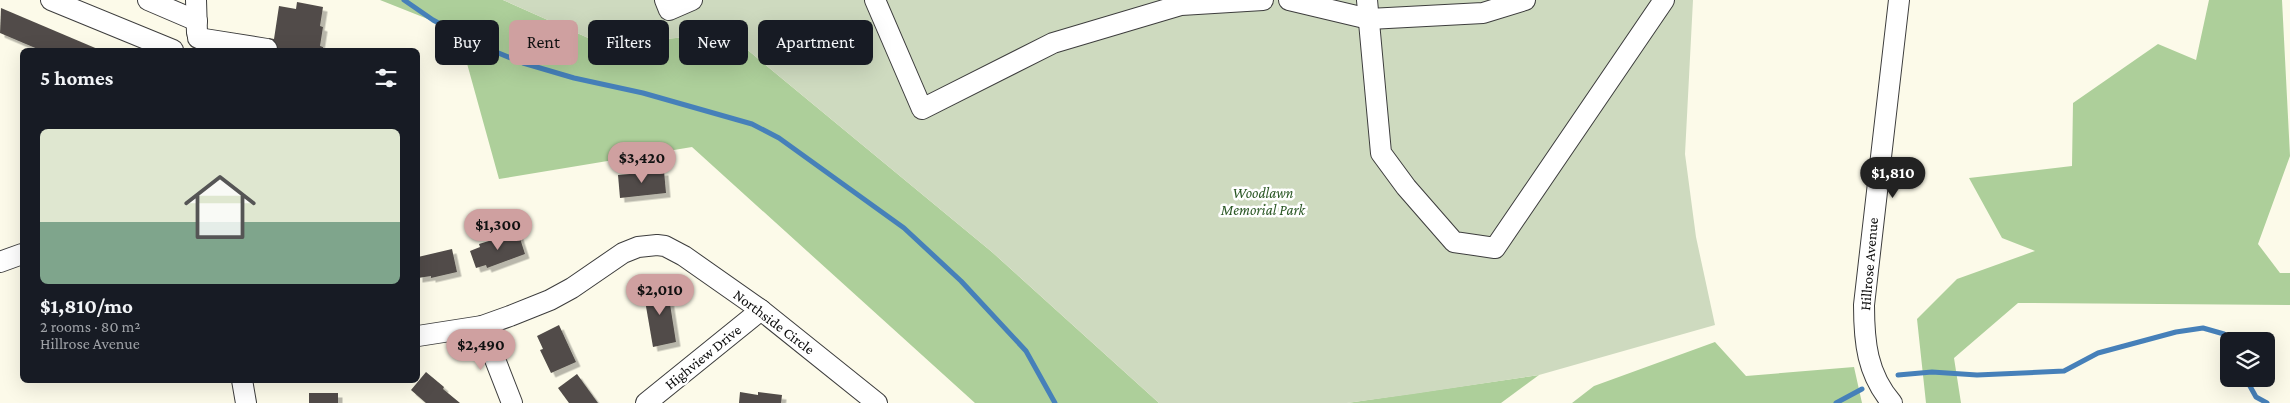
<!DOCTYPE html>
<meta charset="utf-8">
<style>
body{margin:0;font-family:"Crimson Pro",serif;background:#242831;color:#f1f3f6;height:100vh;display:flex;flex-direction:column;font-size:19px;white-space:nowrap}
*{box-sizing:border-box;margin:0}
p{font-size:16px;color:#9ea1a6}
.icon{flex:none;width:28px;height:28px;fill:none;stroke:currentColor;stroke-width:2;stroke-linecap:round;stroke-linejoin:round}
.map{position:relative;flex:1;overflow:hidden}
.panel{position:absolute;left:20px;top:48px;width:400px;height:335px;display:flex;flex-direction:column;background:#171b24;border-radius:8px;box-shadow:0 5px 20px #0002}
.panel>*{flex:none}
.hud{position:absolute;left:435px;top:20px;width:475px;height:45px;display:flex;gap:10px}
.controls{position:absolute;left:2220px;top:332px;display:grid;gap:10px}
.controls a{display:grid;place-items:center;width:55px;height:55px;border-radius:8px;background:#171b24;box-shadow:0 5px 20px #0002;font-size:25px}
.price{position:absolute;translate:-50% -42px;padding:0 11px;border-radius:18px;background:#cfa0a0;color:#111;font-size:16px;line-height:32px;filter:drop-shadow(0 1px 2px #0008)}
.price::after{content:'';position:absolute;left:50%;top:30px;width:15px;height:11px;margin-left:-8px;background:inherit;clip-path:polygon(0 0,100% 0,50% 100%)}
.price.active{background:#222;color:#fff}
ul{padding:0;list-style:none}
li{display:grid;align-content:center;gap:10px;height:265px;padding:0 20px}
li+li{border-top:1px solid #363941}
li span{display:grid;place-items:center;height:155px;border-radius:8px;color:#555}
li>.icon{margin-inline-start:auto}
span .icon{width:90px;height:90px;fill:#fffc;stroke-width:1}
li b{font-size:21px}
h2{display:flex;justify-content:space-between;align-items:center;height:60px;padding:0 20px;font-size:21px}
.chip{padding:0 18px;border-radius:8px;background:#171b24;box-shadow:0 5px 20px #0002;font-size:18px;line-height:45px}
.chip.active{background:#cfa0a0;color:#111}
.map>svg:first-child{display:block}
</style>
<div class="map">
<svg width="2290" height="403" viewBox="0 0 2290 403">
<defs>
<filter id="shadow"><feDropShadow dx="4.5" dy="4.5" stdDeviation="0" flood-color="#0004"/></filter>
</defs>
<rect width="100%" height="100%" fill="#fcfae9"/>
<g fill="#adcf9a">
<path d="M380,0H503L604,45L727,33L992,252L1159,403H975L692,147L499,179L458,31Z"/>
<path d="M2209,0H2282L2290,156L2258,244L2280,273H2290V305L2018,303L1954,358L1961,403H1926L1917,319L1957,279L2035,251L2002,238L1969,178L2072,166L2073,103L2158,44L2196,60Z"/>
<path d="M1715,342L1746,376L1854,367L1862,403H1572L1594,386Z"/>
<path d="M1539,375L1501,403H1347Z"/>
</g>
<path fill="#cedabf" d="M503,0H1693L1685,154L1696,237L1715,325L1539,375L1413,394L1347,403H1159L992,252L727,33L604,45Z"/>
<g fill="none" stroke-linecap="round" stroke-linejoin="round">
<g stroke="#4680b9" stroke-width="5">
<path d="M404,0L433,20L479,45L523,63L574,78L643,93L752,124L779,138L904,228L961,281L1026,351L1055,403"/>
<path d="M1898,375L1932,372L1977,375L2064,371L2098,353L2176,332L2203,328L2224,334L2229,343"/>
<path d="M2246,379L2256,397L2267,403"/>
<path d="M1836,403L1862,389"/>
</g>
</g>
<g fill="#514c48" filter="url(#shadow)">
<path d="M297,2L323,7L320,26L323,27L320,46L323,47V50H266L269,38L274,39L279,6L296,9Z"/>
<path d="M1,8L100,50H40L0,33Z"/>
<path d="M664,171L666,193L620,198L618,175Z"/>
<path d="M518,232L525,254L487,268L486,265L476,268L470,251L480,247L479,244Z"/>
<path d="M452,249L457,272L431,278V276L418,278V257Z"/>
<path d="M667,285L676,342L653,347L643,289Z"/>
<path d="M559,325L576,362L551,373L540,350L543,349L537,336Z"/>
<path d="M426,372L444,387L443,389L460,403H426L411,390Z"/>
<path d="M577,374L598,403H569L558,388Z"/>
<path d="M740,392L758,395V392L782,395L781,403H739Z"/>
<rect x="309" y="393" width="29" height="10"/>
</g>
<g fill="none" stroke-linecap="round" stroke-linejoin="round">
<defs>
<g id="minor">
<path d="M51,0L173,50"/>
<path d="M148,0L197,21"/>
<path d="M196,0L197,33"/>
<path d="M665,0L669,10L692,0"/>
<path d="M875,0L922,109L1053,43L1181,5L1263,0"/>
<path d="M1289,0L1369,19L1483,13L1525,0"/>
<path d="M1367,0L1381,153L1406,187L1454,242L1495,248L1664,0"/>
<path d="M198,38L267,49"/>
<path d="M0,262L22,254"/>
<path d="M482,326L512,403"/>
<path d="M418,336L482,326L510,316L550,300L572,288L623,253L638,247L657,245L665,246L684,256L761,310L877,403"/>
<path d="M242,380L246,403"/>
<path d="M646,403L761,310"/>
<path d="M1892,403C1867,374 1864,342 1864,305L1899,0"/>
</g>
</defs>
<use href="#minor" stroke="#3d3d3d" stroke-width="22"/>
<use href="#minor" stroke="#fff" stroke-width="20"/>
</g>
<g text-anchor="middle" stroke-width="5" stroke-linejoin="round" paint-order="stroke">
<g font-size="15" font-style="italic" fill="#2a5724" stroke="#fff">
<text x="1263" y="198">Woodlawn<tspan x="1263" dy="17">Memorial Park</tspan></text>
</g>
<g font-size="15" fill="#0a0a0a" stroke="#fff">
<text transform="translate(1869 264) rotate(-85)" y="5">Hillrose Avenue</text>
<text transform="translate(774 322) rotate(37)" y="5">Northside Circle</text>
<text transform="translate(703 357) rotate(-39)" y="5">Highview Drive</text>
</g>
</g>
</svg>
<div class="controls">
<a><svg class="icon" aria-label="layers" viewBox="0 0 24 24"><path d="M12 4l9 5-9 5-9-5zM3 14l9 5 9-5"/></svg></a>
</div>
<b class="price" style="left:642px;top:184px">$3,420</b>
<b class="price active" style="left:1893px;top:199px">$1,810</b>
<b class="price" style="left:498px;top:251px">$1,300</b>
<b class="price" style="left:660px;top:316px">$2,010</b>
<b class="price" style="left:481px;top:371px">$2,490</b>
<div class="hud">
<a class="chip">Buy</a>
<a class="chip active">Rent</a>
<a class="chip">Filters</a>
<a class="chip">New</a>
<a class="chip">Apartment</a>
</div>
<section class="panel">
<h2>5 homes<svg class="icon" aria-label="filters" viewBox="0 0 24 24"><path d="M4 7h16M4 17h16"/><circle cx="9" cy="7" r="2"/><circle cx="15" cy="17" r="2"/></svg></h2>
<ul>
<li><span style="background:linear-gradient(#dfe7d0 60%,#7fa58c 0)"><svg class="icon" aria-label="home" viewBox="0 0 24 24"><path d="M3 11l9-7 9 7M6 9v11h12V9"/></svg></span><div><b>$1,810/mo</b><p>2 rooms · 80 m²</p><p>Hillrose Avenue</p></div></li>
</ul>
</section>
</div>
